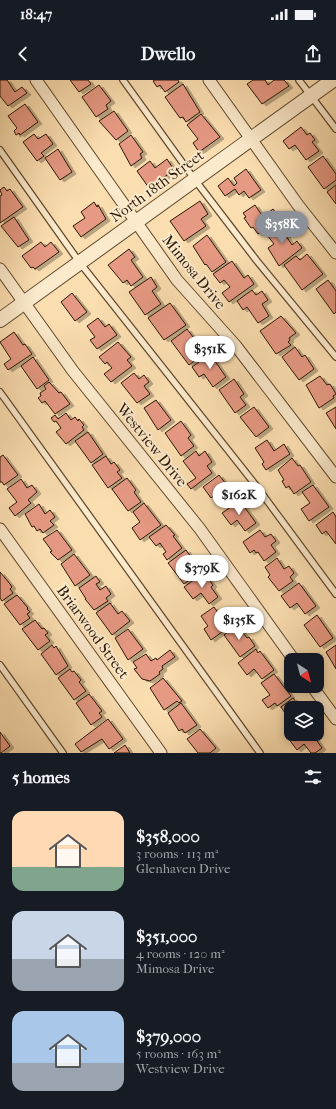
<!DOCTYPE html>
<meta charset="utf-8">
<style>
body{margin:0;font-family:"IM FELL French Canon",serif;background:#20242c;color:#f1f3f6;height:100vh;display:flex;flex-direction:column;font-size:15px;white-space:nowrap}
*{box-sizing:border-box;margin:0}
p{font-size:13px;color:#9ea1a6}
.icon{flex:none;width:22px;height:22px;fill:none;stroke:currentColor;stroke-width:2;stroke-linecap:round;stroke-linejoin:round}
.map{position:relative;height:673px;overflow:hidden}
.side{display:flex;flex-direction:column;background:#171b24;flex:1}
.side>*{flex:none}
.needle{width:26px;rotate:144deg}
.fabs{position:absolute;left:284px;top:573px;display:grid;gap:8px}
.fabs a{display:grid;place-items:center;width:40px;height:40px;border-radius:8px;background:#171b24;box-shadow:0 2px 10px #0003;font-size:20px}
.price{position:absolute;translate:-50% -34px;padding:0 9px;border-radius:14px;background:#fff;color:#222;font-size:13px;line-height:26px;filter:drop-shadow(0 1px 2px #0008)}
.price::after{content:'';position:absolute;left:50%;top:24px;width:12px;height:9px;margin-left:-6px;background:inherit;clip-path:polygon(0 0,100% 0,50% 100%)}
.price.on{background:#8c9099;color:#fff}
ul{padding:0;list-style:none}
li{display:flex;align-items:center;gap:12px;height:100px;padding:0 12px}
li span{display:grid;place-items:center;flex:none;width:112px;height:80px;border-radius:12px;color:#555}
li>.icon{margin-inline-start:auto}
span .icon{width:48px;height:48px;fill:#fffc;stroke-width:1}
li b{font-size:17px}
h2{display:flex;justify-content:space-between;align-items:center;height:48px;padding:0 12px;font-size:17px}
.status{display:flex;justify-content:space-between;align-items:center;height:28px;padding:0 20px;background:#171b24;direction:ltr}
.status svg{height:11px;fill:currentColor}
header{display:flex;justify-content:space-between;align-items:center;height:52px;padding:0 12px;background:#171b24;font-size:18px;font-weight:800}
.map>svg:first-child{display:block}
</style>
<div class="status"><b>18:47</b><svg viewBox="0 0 49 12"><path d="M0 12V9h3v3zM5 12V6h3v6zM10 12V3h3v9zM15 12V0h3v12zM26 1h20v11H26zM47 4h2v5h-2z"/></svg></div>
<header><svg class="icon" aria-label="back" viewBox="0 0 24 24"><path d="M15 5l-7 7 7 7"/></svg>Dwello<svg class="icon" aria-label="share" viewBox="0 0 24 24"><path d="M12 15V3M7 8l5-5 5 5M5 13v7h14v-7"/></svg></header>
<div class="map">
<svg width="336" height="673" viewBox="0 0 336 673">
<defs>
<filter id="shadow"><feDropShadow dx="4" dy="2" stdDeviation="0" flood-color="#0004"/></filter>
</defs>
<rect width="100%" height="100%" fill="#fbdeb0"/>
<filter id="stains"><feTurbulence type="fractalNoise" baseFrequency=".005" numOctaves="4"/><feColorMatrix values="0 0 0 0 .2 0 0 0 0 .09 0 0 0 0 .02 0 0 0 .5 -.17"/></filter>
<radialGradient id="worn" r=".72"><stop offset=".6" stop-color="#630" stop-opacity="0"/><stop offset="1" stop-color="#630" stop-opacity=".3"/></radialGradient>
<g fill="#e69983" stroke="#2a1603" filter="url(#shadow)">
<path d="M0,0H7L15,12L22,7L27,13L8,26L0,16Z"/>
<path d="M70,0H88L91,4L79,12Z"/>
<path d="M155,0H178L179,2L165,12L160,5L157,7L153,1Z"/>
<path d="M253,0H265L268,5L274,0H284L289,6L262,24L247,4Z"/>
<path d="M183,4L200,32L186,42L183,37L180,38L165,17Z"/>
<path d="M99,5L111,21L106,25L108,29L96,37L82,17Z"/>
<path d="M25,24L38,42L20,55L19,53L16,55L14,51L17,48L8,36Z"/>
<path d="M114,31L128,51L116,60L99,41Z"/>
<path d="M201,34L220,57L199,72L193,63L198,59L187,45Z"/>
<path d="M301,47L307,55L310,53L315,60L312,62L319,71L306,80L295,65L289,69L283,61Z"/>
<path d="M34,54L38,59L46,54L53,64L41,73L44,76L37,81L23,62Z"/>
<path d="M131,55L143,72L140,74L142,78L131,86L119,64Z"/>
<path d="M58,69L72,92L60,100L45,78Z"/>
<path d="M323,76L336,94V100L324,109L308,87Z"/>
<path d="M167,79L174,90L149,108L137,91L150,81L155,88Z"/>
<path d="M246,89L261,110L249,118L244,111L239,115L235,109L225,116L218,106L228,98L234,106L237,103L234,98Z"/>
<path d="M336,105V124L327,112Z"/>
<path d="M4,107L7,111L10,109L23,127L0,143V116L2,115L0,110Z"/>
<path d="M200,121L208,134L201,139L206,146L184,161L170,141Z"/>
<path d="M94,122L97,127L98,125L106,139L81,157L73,146L85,138L81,132Z"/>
<path d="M255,125L263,137L273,129L281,140L258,154L253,147L251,148L244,138L246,137L243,133Z"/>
<path d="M14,137L29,160L18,167L1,146Z"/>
<path d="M284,143L291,152L286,156L292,165L297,161L302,168L279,186L268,168L274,164L267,155Z"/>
<path d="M207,155L226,182L212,192L206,184L205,185L193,166Z"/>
<path d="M41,162L45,167L51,162L59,172L35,189L33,187L31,188L22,176Z"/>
<path d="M129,169L135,177L131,180L143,197L131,206L127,200L123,203L108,185Z"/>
<path d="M307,174L323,194L302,210L284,185L296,176L300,180Z"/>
<path d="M232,181L244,198L248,195L254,204L229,222L222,213L230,207L224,200L220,203L213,194Z"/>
<path d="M151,197L157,207L152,211L161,224L145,235L129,212Z"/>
<path d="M328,200L336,211V232L334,234L316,209Z"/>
<path d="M252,210L256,215L262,211L268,220L262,224L269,236L258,243L247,227L243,230L237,221Z"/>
<path d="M72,213L87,232L75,241L61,222Z"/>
<path d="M170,223L186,245L164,260L148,238Z"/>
<path d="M281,236L296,253L289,258L290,260L288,262L291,265L276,274L260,251Z"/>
<path d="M98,238L105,247L109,244L117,255L97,269L90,260L95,257L87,246Z"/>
<path d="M187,249L205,273L189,285L171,261Z"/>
<path d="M14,252L23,265L25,264L32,274L8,290L4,284L11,279L0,262Z"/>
<path d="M118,262L131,277L127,280L132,286L111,302L104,294L112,288L107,282L105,284L99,277Z"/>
<path d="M295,267L302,277L305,275L314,289L299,300L282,277Z"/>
<path d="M210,274L226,297L213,307L204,294L199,297L192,287Z"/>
<path d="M33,277L49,300L37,309L21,286Z"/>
<path d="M134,293L139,299L144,295L149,302L144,306L150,314L137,323L121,303Z"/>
<path d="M320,296L327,305L330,304L336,314L333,316L334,318L319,328L306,305Z"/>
<path d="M234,299L244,314L240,317L246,325L235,333L219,310Z"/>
<path d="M49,302L59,313L61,312L70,324L55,334L45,321L42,323L38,318L41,316L40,313L46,309L44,306Z"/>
<path d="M156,320L171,340L158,350L144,328Z"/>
<path d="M254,327L269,347L256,357L240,337Z"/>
<path d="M336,327V349L326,333Z"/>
<path d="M66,333L71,340L75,337L78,341L79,339L84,345L82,347L84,350L66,364L56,352L61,348L56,341L54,342L51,338L55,335L58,339Z"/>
<path d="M181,341L191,355L188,358L194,366L181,376L165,353Z"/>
<path d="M88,352L103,374L91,383L75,361Z"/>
<path d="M267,360L274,371L284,364L290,374L266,390L262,384L264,382L255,368Z"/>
<path d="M196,371L199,376L205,371L212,382L207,386L212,393L191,409L187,404L196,398L183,381Z"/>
<path d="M3,375L18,395L4,405L2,402H0V377Z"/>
<path d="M106,376L111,384L114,382L120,390L117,392L122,398L108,408L92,385Z"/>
<path d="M292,378L298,386L300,385L311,402L294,414L289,406L286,408L282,401L284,400L278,390Z"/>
<path d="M219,395L236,417L234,418L236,420L231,424L229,422L224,426L215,415L211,418L203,407Z"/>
<path d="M127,398L136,410L134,412L141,422L128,431L112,409Z"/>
<path d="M21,399L27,408L32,405L37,412L28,420L31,423L15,436L9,428L17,422L7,409Z"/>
<path d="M313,405L329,427L309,441L301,429L310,423L302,412Z"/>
<path d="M240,421L256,443L245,451L237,440L231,445L222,433Z"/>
<path d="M144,423L161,445L140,460L132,448L140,442L133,432Z"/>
<path d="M39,424L45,434L50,430L55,437L50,441L54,445L43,453L40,449L37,451L34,446L32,447L25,434Z"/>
<path d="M333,432L336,437V464L326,451L322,454L316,445Z"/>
<path d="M166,445L175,455L173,456L182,468L167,480L163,474L166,472L160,463L156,466L149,457Z"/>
<path d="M57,450L72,470L58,480L50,472L52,471L43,459Z"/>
<path d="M260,450L265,457L271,454L276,461L271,465L276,472L264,481L258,472L256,473L254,470L250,473L243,462Z"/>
<path d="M186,470L196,484L193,486L199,493L184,504L168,483Z"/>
<path d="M74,474L90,495L75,506L61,484Z"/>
<path d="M277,478L284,489L289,486L294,493L290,497L293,501L279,511L268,497L270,495L265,487Z"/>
<path d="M0,492L10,504L12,507L10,509L13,513L2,521L0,518Z"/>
<path d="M202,494L205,498L206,496L213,505L211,507L218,517L209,524L201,513L193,519L184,507Z"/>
<path d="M96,496L100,502L96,504L100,510L106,506L111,514L106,518L108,521L94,530L85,519H86L79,508Z"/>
<path d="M299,503L316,526L305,534L297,523L290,528L281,516Z"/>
<path d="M17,515L28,528L27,529L30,532L27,534L30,538L20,545L4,524Z"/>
<path d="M110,523L118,534L122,531L130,541L112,555L96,533Z"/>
<path d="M214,527L221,537L231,530L238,540L211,560L204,549L208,546L201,536Z"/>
<path d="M317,535L333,558L320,567L304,545Z"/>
<path d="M35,540L42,549L44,548L48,553L45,555L50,561L38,570L22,549Z"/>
<path d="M237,545L247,558L249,557L255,566L240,577L224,555Z"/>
<path d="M128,549L143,569L128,580L115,558Z"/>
<path d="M52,565L54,568L56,566L68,586L56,595L41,574Z"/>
<path d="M336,565V589L326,572Z"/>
<path d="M256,569L258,573L260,571L274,590L262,599L254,589L247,595L238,583Z"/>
<path d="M170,570L175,577L162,586L163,589L159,592L160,594L150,601L142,599L134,589L137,588L133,582L146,574L151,581L156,578L157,580Z"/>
<path d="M70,589L72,592L74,591L81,600L79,602L86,611L74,620L58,598Z"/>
<path d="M274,594L291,616L277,626L275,623L268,628L262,620L270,615L261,603Z"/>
<path d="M163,598L182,621L179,623L177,621L164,630L150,608Z"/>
<path d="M89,614L102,631L99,633L102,637L91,645L76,623Z"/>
<path d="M293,618L301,628H291V642L281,627Z"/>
<path d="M181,623L197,645L185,653L182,649L179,651L168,633Z"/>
<path d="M108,639L123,659L109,669L102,659L81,672L75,664Z"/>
<path d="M200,649L216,668L210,673H198L187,659Z"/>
<path d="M0,652L10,666L1,673H0Z"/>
<path d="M294,654H316L317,656L315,658L322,668L315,673H311L304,664L297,670L288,658Z"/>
<path d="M125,665L130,673H114Z"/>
</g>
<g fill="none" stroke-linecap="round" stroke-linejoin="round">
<defs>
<g id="service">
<path d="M123,0L195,100L257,181L336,277"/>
<path d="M299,0L336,49"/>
<path d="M0,70L80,183L254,403L336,514"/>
<path d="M0,312L260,673"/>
<path d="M0,585L63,673"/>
</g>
<g id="minor">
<path d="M36,0L177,200L236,266L336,397"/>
<path d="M209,0L298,125L336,173"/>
<path d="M0,189L73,291L200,449L294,580"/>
<path d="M0,449L161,673"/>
<path d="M312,606L336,639"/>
</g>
<path id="tertiary" d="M0,240L333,0"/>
</defs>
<use href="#service" stroke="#5e482e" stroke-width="8"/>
<use href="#minor" stroke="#5e482e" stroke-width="13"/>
<use href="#tertiary" stroke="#5e482e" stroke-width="16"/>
<use href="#service" stroke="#fceacc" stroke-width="5.5"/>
<use href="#minor" stroke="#fceacc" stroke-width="11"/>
<use href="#tertiary" stroke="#fceacc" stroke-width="14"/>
</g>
<g text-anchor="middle" stroke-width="4" stroke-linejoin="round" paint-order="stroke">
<g font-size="15" fill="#2a1603" stroke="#fceacc">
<text transform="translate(157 106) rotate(-36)" y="5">North 18th Street</text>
<text transform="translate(194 192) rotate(51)" y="5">Mimosa Drive</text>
<text transform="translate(152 365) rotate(51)" y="5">Westview Drive</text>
<text transform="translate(93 552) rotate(54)" y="5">Briarwood Street</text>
</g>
</g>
<rect width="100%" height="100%" filter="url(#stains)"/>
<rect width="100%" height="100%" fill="url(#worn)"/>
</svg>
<div class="fabs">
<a><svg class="needle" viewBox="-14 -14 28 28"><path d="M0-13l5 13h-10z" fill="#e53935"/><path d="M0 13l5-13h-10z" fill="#9ea1a6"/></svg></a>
<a><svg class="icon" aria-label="layers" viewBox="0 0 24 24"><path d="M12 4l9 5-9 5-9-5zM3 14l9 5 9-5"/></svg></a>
</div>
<b class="price on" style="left:282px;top:165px">$358K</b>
<b class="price" style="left:210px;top:290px">$351K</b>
<b class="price" style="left:239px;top:436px">$162K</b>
<b class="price" style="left:202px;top:509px">$379K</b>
<b class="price" style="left:239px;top:561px">$135K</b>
</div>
<section class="side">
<h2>5 homes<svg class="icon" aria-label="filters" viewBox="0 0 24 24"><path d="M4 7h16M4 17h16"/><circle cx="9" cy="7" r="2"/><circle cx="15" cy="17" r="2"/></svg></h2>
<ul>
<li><span style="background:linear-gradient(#ffd9b3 70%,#7fa58c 0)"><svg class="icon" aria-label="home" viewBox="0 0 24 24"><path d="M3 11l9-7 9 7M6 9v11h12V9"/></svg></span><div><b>$358,000</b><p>3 rooms · 113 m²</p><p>Glenhaven Drive</p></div></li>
<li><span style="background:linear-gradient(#c9d6e8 60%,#9aa5b1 0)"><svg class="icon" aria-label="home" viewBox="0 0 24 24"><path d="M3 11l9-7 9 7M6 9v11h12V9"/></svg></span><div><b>$351,000</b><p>4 rooms · 120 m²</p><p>Mimosa Drive</p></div></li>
<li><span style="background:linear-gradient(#a9c7e8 65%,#9aa5b1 0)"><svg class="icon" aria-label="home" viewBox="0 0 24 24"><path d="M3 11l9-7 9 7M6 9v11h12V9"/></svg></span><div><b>$379,000</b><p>5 rooms · 163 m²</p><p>Westview Drive</p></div></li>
</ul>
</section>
